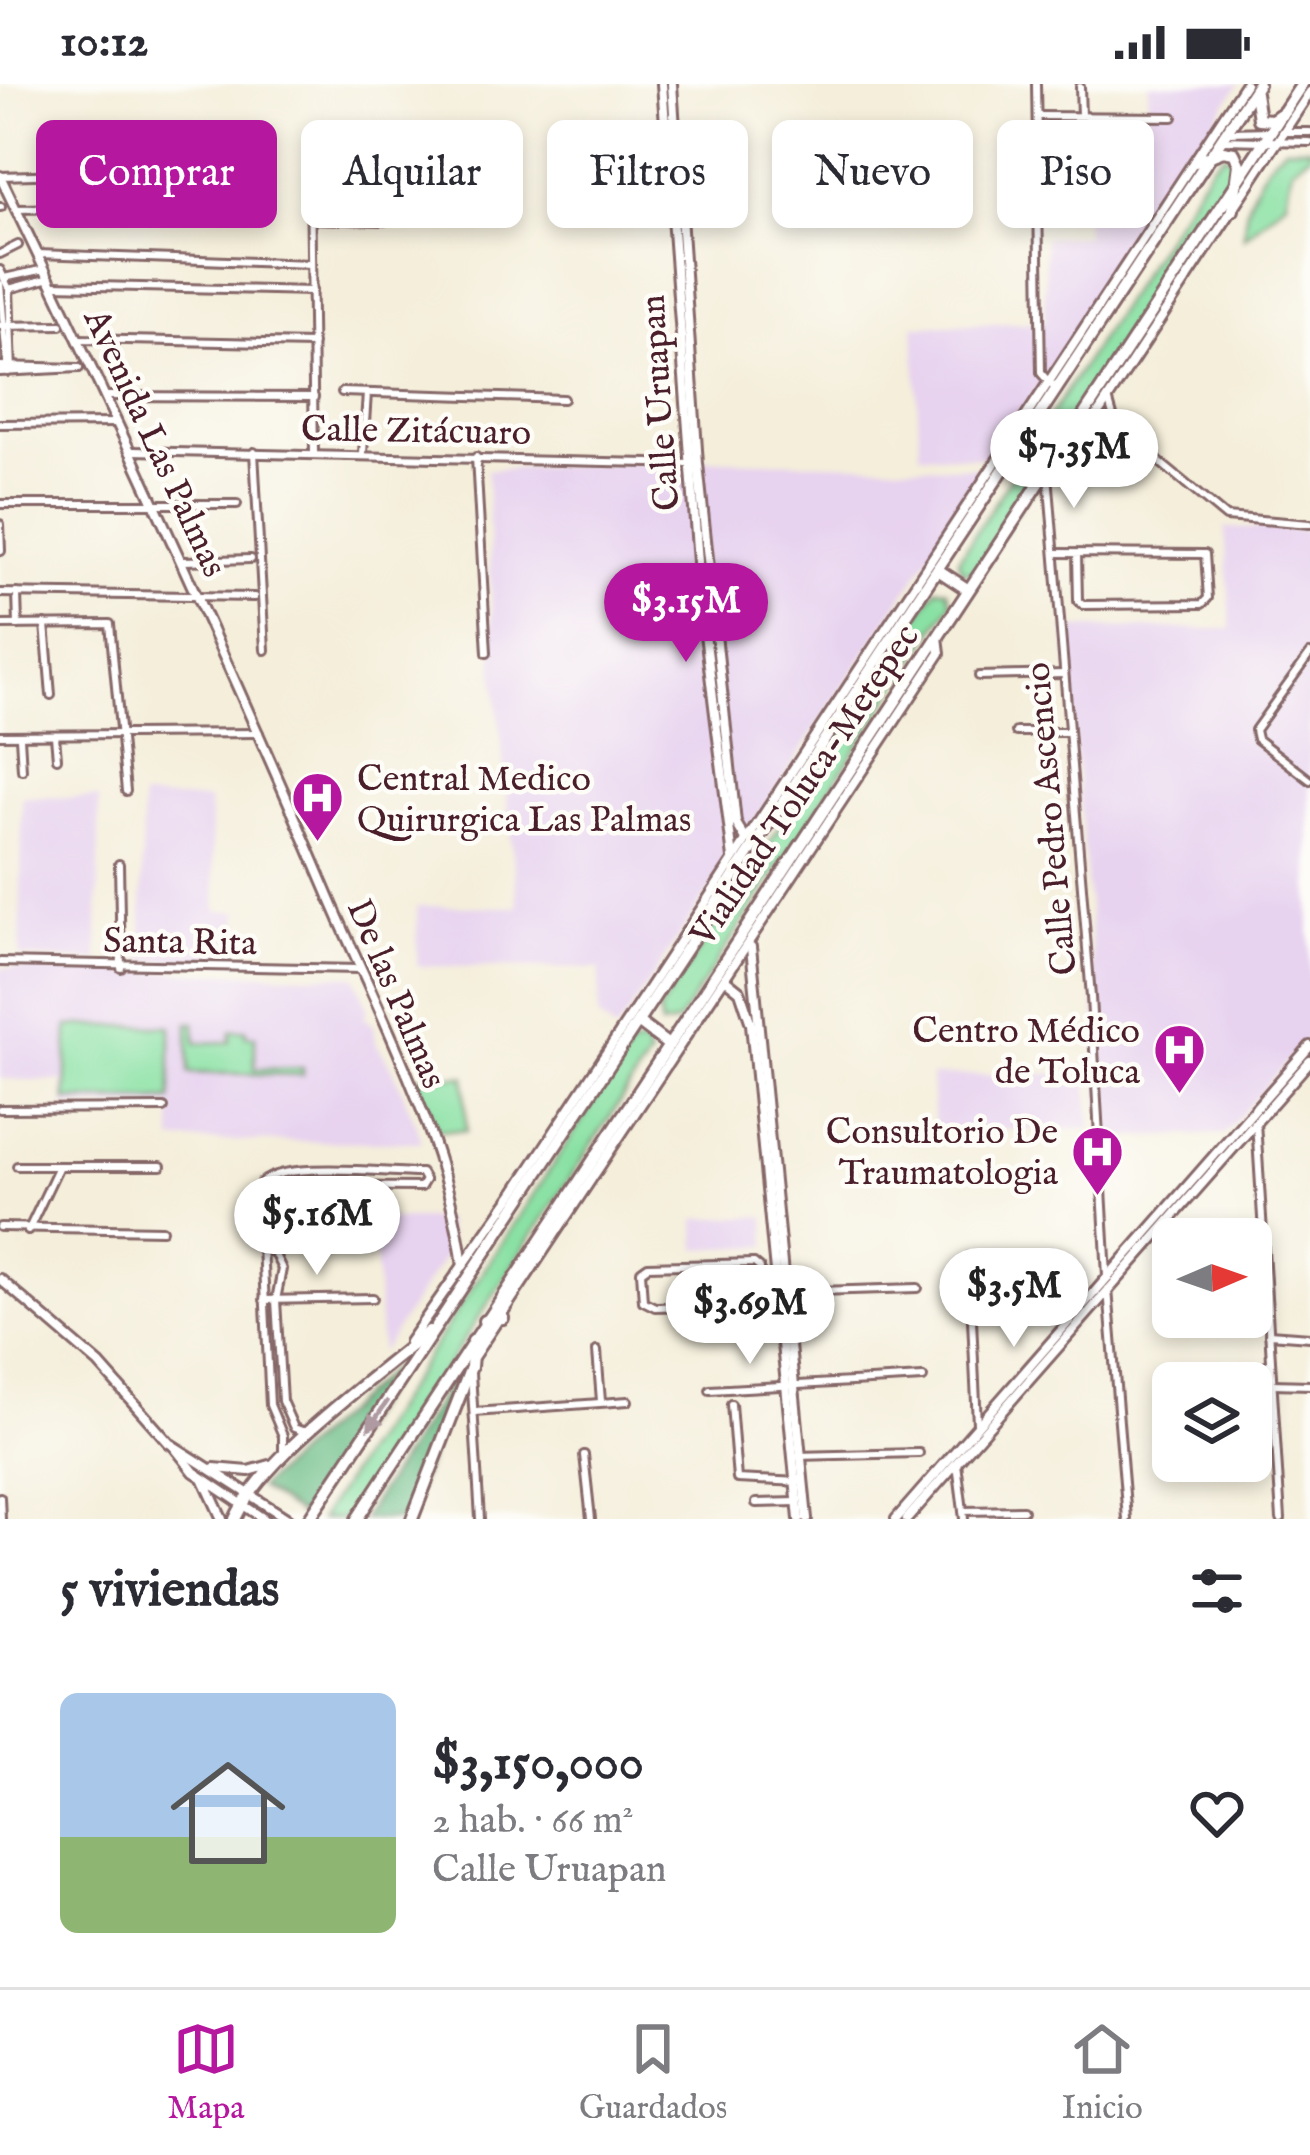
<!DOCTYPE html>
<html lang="es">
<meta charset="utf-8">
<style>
body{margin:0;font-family:"IM FELL English",serif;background:#f2f2f3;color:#2b2b33;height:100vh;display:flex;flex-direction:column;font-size:45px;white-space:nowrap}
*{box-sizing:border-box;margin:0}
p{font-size:39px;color:#7c7c81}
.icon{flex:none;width:66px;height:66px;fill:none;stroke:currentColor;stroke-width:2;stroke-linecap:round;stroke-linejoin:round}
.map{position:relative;height:1435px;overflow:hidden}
.sheet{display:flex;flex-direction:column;background:#fff;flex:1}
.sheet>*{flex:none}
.guide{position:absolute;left:36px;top:36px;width:1239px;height:108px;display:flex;gap:24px}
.needle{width:78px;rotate:88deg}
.tools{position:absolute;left:1152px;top:1134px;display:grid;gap:24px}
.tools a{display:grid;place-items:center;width:120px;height:120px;border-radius:18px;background:#fff;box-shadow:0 6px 18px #0003;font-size:60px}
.price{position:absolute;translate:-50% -102px;padding:0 27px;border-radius:42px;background:#fff;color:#222;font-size:39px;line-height:78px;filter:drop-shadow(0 3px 6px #0008)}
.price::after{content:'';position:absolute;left:50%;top:72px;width:36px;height:27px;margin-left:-18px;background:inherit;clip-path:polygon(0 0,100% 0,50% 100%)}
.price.current{background:#b5179e;color:#fff}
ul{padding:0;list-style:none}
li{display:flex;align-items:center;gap:36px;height:300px;padding:0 60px}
li span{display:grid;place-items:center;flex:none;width:336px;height:240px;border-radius:18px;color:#555}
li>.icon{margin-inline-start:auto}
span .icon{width:144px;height:144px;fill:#fffc;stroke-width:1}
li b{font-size:51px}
h2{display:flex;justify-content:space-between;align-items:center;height:144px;padding:0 60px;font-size:51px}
.tag{padding:0 42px;border-radius:18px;background:#fff;box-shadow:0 6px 18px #0003;font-size:42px;line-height:108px}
.tag.current{background:#b5179e;color:#fff}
.status{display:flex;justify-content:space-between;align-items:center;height:84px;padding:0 60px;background:#fff;direction:ltr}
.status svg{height:33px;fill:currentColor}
.menu{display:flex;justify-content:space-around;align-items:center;height:168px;border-top:3px solid #e1e1e2;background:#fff;font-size:33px;color:#7c7c81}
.menu a{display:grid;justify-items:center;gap:6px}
.menu .current{color:#b5179e}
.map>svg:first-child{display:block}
</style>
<div class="status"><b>10:12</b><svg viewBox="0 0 49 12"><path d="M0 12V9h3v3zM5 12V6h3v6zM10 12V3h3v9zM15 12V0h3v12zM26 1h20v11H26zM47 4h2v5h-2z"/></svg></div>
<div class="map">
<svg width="1310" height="1435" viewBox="0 0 1310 1435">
<rect width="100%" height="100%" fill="#fdfcf7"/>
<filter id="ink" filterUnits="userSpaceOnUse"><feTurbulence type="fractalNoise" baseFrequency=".00833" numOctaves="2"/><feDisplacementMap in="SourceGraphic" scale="24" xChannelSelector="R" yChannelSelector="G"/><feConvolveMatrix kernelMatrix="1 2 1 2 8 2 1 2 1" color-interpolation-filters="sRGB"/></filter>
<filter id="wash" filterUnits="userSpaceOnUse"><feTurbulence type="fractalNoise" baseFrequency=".004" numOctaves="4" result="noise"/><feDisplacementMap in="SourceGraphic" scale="48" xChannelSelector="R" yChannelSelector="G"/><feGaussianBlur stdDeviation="2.7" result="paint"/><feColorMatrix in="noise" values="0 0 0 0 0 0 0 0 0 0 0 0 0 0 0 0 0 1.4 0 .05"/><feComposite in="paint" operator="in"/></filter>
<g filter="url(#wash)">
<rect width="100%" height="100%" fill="#f4eeda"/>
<g fill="#e7d2ef">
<path d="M1149,0H1239L991,374L920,370L914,242L1045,238V153L1086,152L1084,101L1104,100V61H1146Z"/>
<path d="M695,375L987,384L616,948L598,933L600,885L417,882V822L518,823L494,586L487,386Z"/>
<path d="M1225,444L1310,446V951L1224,1050L1102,1054L1090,836L1065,544L1231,545Z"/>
<path d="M22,713L99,714L98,877L20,873Z"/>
<path d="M142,714L209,716L217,827H238L240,879L142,877Z"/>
<path d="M0,884L355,892L368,925L364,933L374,941L376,959L393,985L423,1058L173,1057L171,1022H64L63,997L0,995Z"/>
<path d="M1087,989L1091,1045L934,1046L931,992Z"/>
<path d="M765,1132L767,1162L697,1165L696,1135Z"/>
<path d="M373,1135H445L450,1164L381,1268Z"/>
</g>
<g fill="#8ae1a4" stroke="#6a8068" stroke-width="3">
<path d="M1310,63V70L1292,83L1286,117L1244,153C1243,121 1259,84 1285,63Z"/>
<path d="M1224,70L1233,74L1231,96L977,486L962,488L958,476L1212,80Z"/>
<path d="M937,504L947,505L952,518L677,939L661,942L659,927Z"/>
<path d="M188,939H195L196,959L230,958L231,947L246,946V952H255V985L303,984V991L189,989Z"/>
<path d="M68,942H171V1016H66Z"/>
<path d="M644,960L649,973L347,1435H320L631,962Z"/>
<path d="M465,992L466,1047L438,1046L414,993Z"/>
</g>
<g fill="#6fbf8a" stroke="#5c6f5a" stroke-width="3">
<path d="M406,1272L300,1431L259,1404Z"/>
<path d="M462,1281L407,1435H362Z"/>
</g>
</g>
<g filter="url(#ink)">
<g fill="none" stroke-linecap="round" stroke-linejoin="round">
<defs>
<g id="street">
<path d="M1036,0L1041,289L1057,307"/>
<path d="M1080,3L1081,32"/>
<path d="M1037,32L1173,33"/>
<path d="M1230,48L1270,47"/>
<path d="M1284,48H1310"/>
<path d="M1222,56L1310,58"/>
<path d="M1,92L195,86"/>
<path d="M310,100L314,369"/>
<path d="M310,111L382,113"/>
<path d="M0,123H1"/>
<path d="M16,125L210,122"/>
<path d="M311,135L385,137"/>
<path d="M0,170L18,161"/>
<path d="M38,170L311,180"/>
<path d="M0,186L9,205L12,287"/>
<path d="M4,194L45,185"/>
<path d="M0,200L8,288"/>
<path d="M54,201L312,207"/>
<path d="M9,205L50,194"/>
<path d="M0,242L61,241"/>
<path d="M78,255L313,260"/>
<path d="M0,282L79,284"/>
<path d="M0,288L79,284"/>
<path d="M342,308L563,315"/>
<path d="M106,312L314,313"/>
<path d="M1108,314L1116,342L1226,433L1310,440"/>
<path d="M0,340L116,339"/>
<path d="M1091,344L1116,342"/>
<path d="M133,367L693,380"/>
<path d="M254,368L265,566"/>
<path d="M363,369L367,309"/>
<path d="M476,373L487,569"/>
<path d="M1048,390L1091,913L1107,1192"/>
<path d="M0,420H237"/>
<path d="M0,440L1,467"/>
<path d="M1055,469L1205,470L1208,514L1202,520L1083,521L1078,517L1077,470"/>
<path d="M184,477L251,475"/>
<path d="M0,509L254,513"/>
<path d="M17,509L18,541"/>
<path d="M45,540L51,611"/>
<path d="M0,541L110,540L126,707"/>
<path d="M1310,570L1255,646L1257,655L1310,696"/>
<path d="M979,592L1064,590"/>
<path d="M1016,648H1068"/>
<path d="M0,651L259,649"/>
<path d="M55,652L57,674"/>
<path d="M20,653L22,686"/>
<path d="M119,780L121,884"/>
<path d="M0,878L360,885"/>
<path d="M0,1025L164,1024"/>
<path d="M1256,1038L1281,1435"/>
<path d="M17,1082H161"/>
<path d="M0,1143L162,1146"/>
<path d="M28,1147L59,1082"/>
<path d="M272,1163L370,1158"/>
<path d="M969,1173L977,1340"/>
<path d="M754,1179L760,1184L757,1220L655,1223L643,1217L641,1187L648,1182Z"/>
<path d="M1108,1205L1127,1435"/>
<path d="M784,1208L918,1204"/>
<path d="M264,1216L373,1214"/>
<path d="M1269,1250L1310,1253"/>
<path d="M597,1267L601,1317"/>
<path d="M471,1289L480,1435"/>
<path d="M1224,1299L1271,1279"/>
<path d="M1272,1300L1310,1301"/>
<path d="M710,1306L923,1294"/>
<path d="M731,1320L737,1395L800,1398"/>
<path d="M474,1328L628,1317"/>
<path d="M305,1348L294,1344L282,1317L276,1216L282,1185L271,1163V1109L280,1102L421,1103L425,1096"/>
<path d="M584,1371L591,1435"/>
<path d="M283,1372V1352L270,1321L259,1102C275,1075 388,1089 421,1089L425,1096"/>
<path d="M796,1372L919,1369"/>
<path d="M957,1379L964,1435"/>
<path d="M0,1413L1,1435"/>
<path d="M756,1419L797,1418"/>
<path d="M963,1427L1023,1426"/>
</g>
<g id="secondary">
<path d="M662,0L701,518L733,774"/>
<path d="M672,0L698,380L736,739L746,756"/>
<path d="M0,92C115,331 226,571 330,815C380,931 447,1055 463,1182"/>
<path d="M1050,388L1063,381L1088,345L1310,8"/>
<path d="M751,863L807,1435"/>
<path d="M725,895L740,907L751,940L799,1435"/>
<path d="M0,1195L99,1280L169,1359L288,1435"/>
<path d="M409,1258L516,1106L1245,0"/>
<path d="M474,1272L940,569L938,553"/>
<path d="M175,1364L194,1388L264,1435"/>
<path d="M214,1384L249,1387L270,1381"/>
<path d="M204,1396L222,1435"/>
<path d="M896,1435L1310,962"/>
<path d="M907,1435L1310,977"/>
</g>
<g id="highway">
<path d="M1255,9L1259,35L1272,36L1282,29"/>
<path d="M1195,78L1223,67L1234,69L1239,80L1233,126"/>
<path d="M938,486L967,505"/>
<path d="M638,938L667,960"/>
<path d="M484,1237L503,1234"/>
<path d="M235,1435C264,1371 373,1295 429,1247"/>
<path d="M309,1435L1258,0"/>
<path d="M357,1435L1302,0"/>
<path d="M412,1435L471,1283L473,1257"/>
</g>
</defs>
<use href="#street" stroke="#866768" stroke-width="12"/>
<use href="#secondary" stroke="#866768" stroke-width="14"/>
<use href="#highway" stroke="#866768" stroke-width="16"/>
<use href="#street" stroke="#fff" stroke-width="6"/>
<use href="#secondary" stroke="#fff" stroke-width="8"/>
<use href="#highway" stroke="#fff" stroke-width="10"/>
</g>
<defs><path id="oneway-solid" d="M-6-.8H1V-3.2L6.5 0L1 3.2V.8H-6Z" transform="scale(3)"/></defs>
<use fill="#ae9aa0" href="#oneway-solid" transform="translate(378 1331) rotate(124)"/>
</g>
<defs>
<symbol id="hospital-pin" viewBox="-11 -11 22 30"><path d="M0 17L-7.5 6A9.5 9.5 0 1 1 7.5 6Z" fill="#b5179e" stroke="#fdfcf7"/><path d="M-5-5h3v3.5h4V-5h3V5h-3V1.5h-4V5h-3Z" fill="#fff"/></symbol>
</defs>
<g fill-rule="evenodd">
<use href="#hospital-pin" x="288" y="684" width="59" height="81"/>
<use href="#hospital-pin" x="1150" y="936" width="59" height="81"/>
<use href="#hospital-pin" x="1068" y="1038" width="59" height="81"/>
</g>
<g text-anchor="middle" stroke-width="9" stroke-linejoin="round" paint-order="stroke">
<g font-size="36" fill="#4a1f2b" stroke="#fdfcf7">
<text transform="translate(658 319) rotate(-94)" y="13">Calle Uruapan</text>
<text transform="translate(416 345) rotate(1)" y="13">Calle Zitácuaro</text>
<text transform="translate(157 358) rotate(65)" y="13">Avenida Las Palmas</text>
<text transform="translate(803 700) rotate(-56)" y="13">Vialidad Toluca-Metepec</text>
<text transform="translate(1049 735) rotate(-95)" y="13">Calle Pedro Ascencio</text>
<text transform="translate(180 856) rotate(1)" y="13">Santa Rita</text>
<text transform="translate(398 909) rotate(67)" y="13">De las Palmas</text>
</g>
<g font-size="36" fill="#4a1f2b" stroke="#fdfcf7" text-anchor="end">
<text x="357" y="706" text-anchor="start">Central Medico<tspan x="357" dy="41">Quirurgica Las Palmas</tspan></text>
<text x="1140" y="958">Centro Médico<tspan x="1140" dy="41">de Toluca</tspan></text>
<text x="1058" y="1059">Consultorio De<tspan x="1058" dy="41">Traumatologia</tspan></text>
</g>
</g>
</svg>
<div class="tools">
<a><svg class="needle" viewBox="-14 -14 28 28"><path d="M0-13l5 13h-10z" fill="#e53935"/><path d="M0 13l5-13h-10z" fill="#7c7c81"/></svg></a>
<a><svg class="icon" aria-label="layers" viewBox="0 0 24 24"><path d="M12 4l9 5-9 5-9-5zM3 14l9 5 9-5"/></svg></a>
</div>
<b class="price" style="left:1074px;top:427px">$7.35M</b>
<b class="price current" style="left:686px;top:581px">$3.15M</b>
<b class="price" style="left:317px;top:1194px">$5.16M</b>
<b class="price" style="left:1014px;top:1266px">$3.5M</b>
<b class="price" style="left:750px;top:1283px">$3.69M</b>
<div class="guide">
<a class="tag current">Comprar</a>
<a class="tag">Alquilar</a>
<a class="tag">Filtros</a>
<a class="tag">Nuevo</a>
<a class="tag">Piso</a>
</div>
</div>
<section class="sheet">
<h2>5 viviendas<svg class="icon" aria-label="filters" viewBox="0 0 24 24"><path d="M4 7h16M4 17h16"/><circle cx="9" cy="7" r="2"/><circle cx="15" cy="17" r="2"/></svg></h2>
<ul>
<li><span style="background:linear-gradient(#a9c7e8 60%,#8fb573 0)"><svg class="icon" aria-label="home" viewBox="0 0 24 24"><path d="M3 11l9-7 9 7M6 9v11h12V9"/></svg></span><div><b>$3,150,000</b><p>2 hab. · 66 m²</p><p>Calle Uruapan</p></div><svg class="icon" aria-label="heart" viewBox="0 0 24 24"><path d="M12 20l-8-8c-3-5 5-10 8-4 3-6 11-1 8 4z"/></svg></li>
</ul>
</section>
<nav class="menu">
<a class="current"><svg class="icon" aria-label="map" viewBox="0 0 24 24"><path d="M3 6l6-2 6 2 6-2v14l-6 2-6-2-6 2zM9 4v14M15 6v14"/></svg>Mapa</a>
<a><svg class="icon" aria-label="saved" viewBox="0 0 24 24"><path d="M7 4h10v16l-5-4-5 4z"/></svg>Guardados</a>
<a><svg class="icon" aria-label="home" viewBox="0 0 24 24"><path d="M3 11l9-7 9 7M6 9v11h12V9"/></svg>Inicio</a>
</nav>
